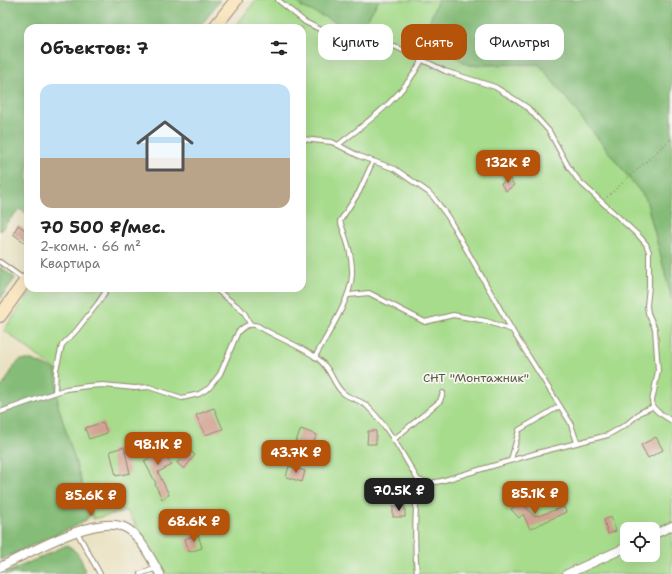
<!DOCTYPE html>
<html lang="ru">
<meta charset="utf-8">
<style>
body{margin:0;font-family:"Shantell Sans",sans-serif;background:#f6f6f6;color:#222;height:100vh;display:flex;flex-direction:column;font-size:15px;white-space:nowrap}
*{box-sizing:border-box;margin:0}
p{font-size:13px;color:#767676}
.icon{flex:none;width:22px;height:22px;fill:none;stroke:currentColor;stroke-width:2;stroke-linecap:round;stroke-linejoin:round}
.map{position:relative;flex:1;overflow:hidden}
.sheet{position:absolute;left:24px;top:24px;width:282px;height:268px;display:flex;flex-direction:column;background:#fff;border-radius:12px;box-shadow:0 4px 16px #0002}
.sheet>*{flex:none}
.guide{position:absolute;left:318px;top:24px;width:294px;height:36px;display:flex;gap:8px}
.buttons{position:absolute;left:620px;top:522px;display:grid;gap:8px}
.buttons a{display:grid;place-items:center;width:40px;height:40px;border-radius:8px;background:#fff;box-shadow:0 4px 16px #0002;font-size:20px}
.price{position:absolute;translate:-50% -34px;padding:0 9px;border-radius:8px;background:#b45309;color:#fff;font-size:13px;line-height:26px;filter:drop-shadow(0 1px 2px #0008)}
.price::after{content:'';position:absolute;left:50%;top:24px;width:12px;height:9px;margin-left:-6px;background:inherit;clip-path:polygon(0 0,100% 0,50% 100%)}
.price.current{background:#222;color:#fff}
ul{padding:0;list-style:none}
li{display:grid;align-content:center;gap:8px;height:212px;padding:0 16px}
li span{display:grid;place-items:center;height:124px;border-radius:12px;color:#555}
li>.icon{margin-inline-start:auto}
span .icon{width:72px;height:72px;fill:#fffc;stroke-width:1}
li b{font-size:17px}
h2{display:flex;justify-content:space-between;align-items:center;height:48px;padding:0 16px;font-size:17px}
.chip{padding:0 14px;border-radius:12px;background:#fff;box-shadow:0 4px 16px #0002;font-size:14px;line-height:36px}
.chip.current{background:#b45309;color:#fff}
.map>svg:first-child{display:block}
</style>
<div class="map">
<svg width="672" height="574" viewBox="0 0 672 574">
<rect width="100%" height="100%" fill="#f6f6f2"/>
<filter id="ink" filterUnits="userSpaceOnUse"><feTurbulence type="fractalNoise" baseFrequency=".025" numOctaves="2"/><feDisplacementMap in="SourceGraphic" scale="8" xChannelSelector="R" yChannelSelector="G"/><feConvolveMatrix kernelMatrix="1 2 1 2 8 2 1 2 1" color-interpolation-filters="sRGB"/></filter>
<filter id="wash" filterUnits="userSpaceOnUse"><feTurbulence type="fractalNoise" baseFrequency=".012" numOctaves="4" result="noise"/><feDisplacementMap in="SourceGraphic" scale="16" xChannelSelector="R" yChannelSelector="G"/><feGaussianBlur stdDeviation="0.9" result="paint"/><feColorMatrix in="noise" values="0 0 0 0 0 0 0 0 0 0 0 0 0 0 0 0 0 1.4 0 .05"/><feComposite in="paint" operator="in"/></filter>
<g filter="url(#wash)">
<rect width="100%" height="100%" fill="#eae2c2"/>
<path fill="#a7dc8c" stroke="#718355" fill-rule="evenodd" d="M256,0H295L303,7L359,32L379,0H438L424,38L469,65L539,64L646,199L672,300V574H166L127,511L93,519L58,405L56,370L4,330L34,288H302V28H234ZM627,529H653V555H627Z"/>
<g fill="#85bc78" stroke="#60734b">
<path d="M0,0H220L199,28H28V214L19,209L0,231Z"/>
<path d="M295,0H379L359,32L302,7Z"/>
<path d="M438,0H672V300L646,199L539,64L469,65L423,38Z"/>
<path d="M0,267L15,278L0,299Z"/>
<path d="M20,360H32L56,370L58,405L91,514L86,520L80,524L0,560V389C8,380 11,368 20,360Z"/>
<path d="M67,545C79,552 83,561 85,574H4Z"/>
</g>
<g id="blocks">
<g fill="#d1a191">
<path d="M509,178L514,185L506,191L501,184Z"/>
<path d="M18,225L28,232V245L13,234Z"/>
<path d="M214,408L223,429L205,435L196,415Z"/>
<path d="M103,422L107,433L89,439L85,428Z"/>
<path d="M301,429L317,435L313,443H315L312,452L309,451L307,455L293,448Z"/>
<path d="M368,431H376V444H367Z"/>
<path d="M656,437L663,450L648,458L641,445Z"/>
<path d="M156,438L172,465L158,472L169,495L162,499L155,484L156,483L144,461L153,456L147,444Z"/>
<path d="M124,447L130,473L116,476L110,451Z"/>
<path d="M188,449L195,455L184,469L177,463Z"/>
<path d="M289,466L305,471L302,482L286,477Z"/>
<path d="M518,498L534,516L537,515L538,516L564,507L566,512L530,529L523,514L519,518L511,509L518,503L516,499Z"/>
<rect x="393" y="506" width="12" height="11"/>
<path d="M611,517L616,531L608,534L604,520Z"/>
<path d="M198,534L202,548L189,552L185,539Z"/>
</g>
</g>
</g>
<g filter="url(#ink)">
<use href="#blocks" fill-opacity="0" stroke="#928670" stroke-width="1"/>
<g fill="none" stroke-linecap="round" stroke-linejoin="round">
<defs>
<g id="lane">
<path d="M278,0L305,22L346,42L368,47L394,46L445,71L495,87L516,100L528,108L549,131L568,166L579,181L640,237L646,244L649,252V286L647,306L648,313L655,329L658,371L652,401L653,407L658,412L672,421"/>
<path d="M302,139L332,142L338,145C371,119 402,98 422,60"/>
<path d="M338,145L359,156L395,169L428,192L434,198L448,217L512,330L570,422L577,442"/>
<path d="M0,262L25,280"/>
<path d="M214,288L241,309L245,314L250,324"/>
<path d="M349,295L369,293L425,322L453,315L486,321L512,330"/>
<path d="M315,357C327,335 351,299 352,275C353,256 346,238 340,221L359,192L373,161"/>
<path d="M55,392L56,370L62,345L76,331L98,303L108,288"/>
<path d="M0,412L48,395L66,389L88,386L103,385L135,388L149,387L182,398L199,394L209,388L220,374L238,332C244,326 249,323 258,326C277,338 299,345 317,358C331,368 332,382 342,392C349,399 360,399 368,407C389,428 403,455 418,480L430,483L441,481L537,453L608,435L627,424L641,412L653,407"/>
<path d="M393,440L440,401L443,393"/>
<path d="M511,460L519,430L560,406"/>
<path d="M77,532L100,574"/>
<path d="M140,574L157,568"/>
<path d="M417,574C414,543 415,511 418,480"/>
</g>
<g id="street">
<path d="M653,535L672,526"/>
<path d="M0,567C28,554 96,513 126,528C140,535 152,561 160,574"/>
<path d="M567,574L627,547"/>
</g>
<g id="secondary">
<path d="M214,28L236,0"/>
<path d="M0,316L28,277"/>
</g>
</defs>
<use href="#lane" stroke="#928670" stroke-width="6"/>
<use href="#street" stroke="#928670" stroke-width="10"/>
<use href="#secondary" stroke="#928670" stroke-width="14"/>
<path stroke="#928670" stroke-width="1.5" stroke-dasharray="1 3" stroke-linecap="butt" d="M607,197L672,138"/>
<use href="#lane" stroke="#fff" stroke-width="4"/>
<use href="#street" stroke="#fff" stroke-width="8"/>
<use href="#secondary" stroke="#f9e7c3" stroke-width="12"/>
</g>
</g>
<g text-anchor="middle" stroke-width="3.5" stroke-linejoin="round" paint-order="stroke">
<g font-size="12" fill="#56563a" stroke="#f6f6f2">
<text x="476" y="382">СНТ "Монтажник"</text>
</g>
</g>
</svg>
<div class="buttons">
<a><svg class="icon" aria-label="locate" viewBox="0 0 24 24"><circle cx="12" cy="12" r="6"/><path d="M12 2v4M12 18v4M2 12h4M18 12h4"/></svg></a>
</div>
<b class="price" style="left:508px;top:184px">132K ₽</b>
<b class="price" style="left:158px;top:466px">98.1K ₽</b>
<b class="price" style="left:296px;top:474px">43.7K ₽</b>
<b class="price current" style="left:399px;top:512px">70.5K ₽</b>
<b class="price" style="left:535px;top:515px">85.1K ₽</b>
<b class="price" style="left:91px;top:517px">85.6K ₽</b>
<b class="price" style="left:194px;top:543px">68.6K ₽</b>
<div class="guide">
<a class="chip">Купить</a>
<a class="chip current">Снять</a>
<a class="chip">Фильтры</a>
</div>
<section class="sheet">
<h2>Объектов: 7<svg class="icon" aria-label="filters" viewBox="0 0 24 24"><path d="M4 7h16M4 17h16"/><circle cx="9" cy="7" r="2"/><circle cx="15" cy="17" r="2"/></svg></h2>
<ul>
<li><span style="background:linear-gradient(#bfe0f5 60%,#b9a48a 0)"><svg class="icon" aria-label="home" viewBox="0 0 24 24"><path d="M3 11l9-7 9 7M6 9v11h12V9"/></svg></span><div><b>70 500 ₽/мес.</b><p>2-комн. · 66 m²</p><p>Квартира</p></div></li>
</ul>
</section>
</div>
